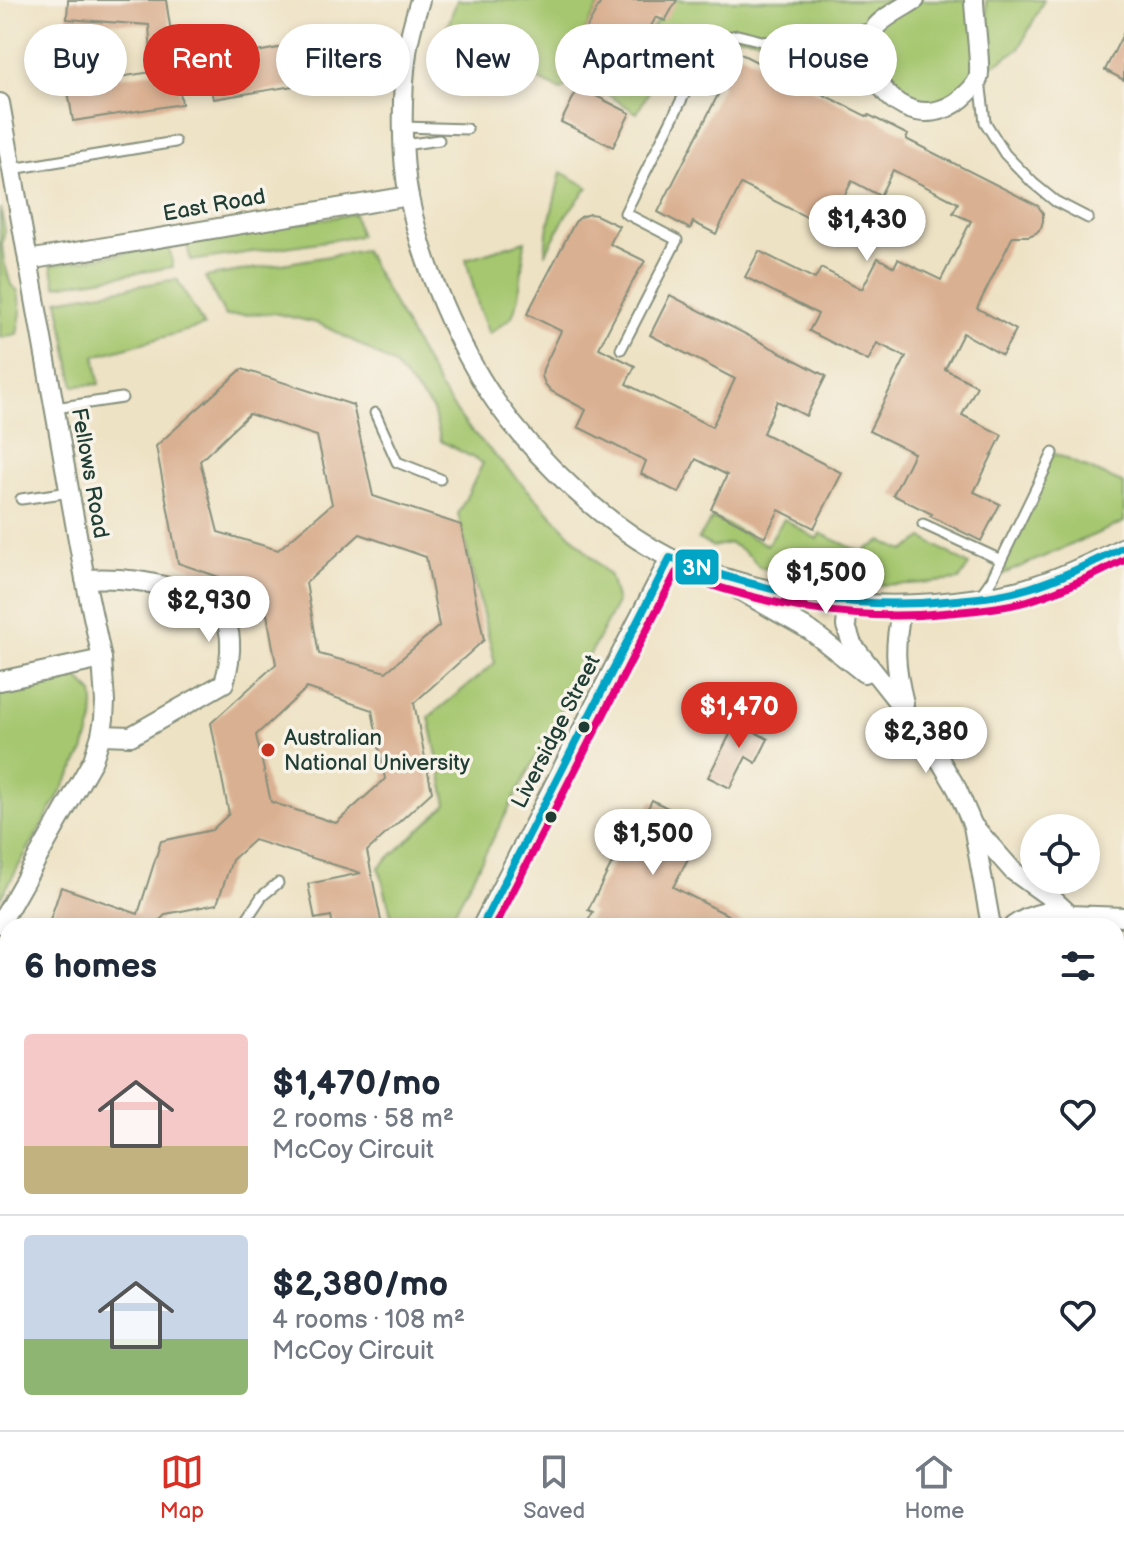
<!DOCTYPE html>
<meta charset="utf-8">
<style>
body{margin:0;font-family:"Balsamiq Sans",sans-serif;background:#f6f6f7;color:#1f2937;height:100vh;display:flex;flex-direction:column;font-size:30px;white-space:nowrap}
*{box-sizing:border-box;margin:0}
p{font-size:26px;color:#747a83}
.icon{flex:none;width:44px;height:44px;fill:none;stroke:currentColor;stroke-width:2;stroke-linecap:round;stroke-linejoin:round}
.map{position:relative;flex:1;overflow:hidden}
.details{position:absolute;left:0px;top:918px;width:1124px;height:512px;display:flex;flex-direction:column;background:#fff;border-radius:24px 24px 0 0;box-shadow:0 4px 12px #0003}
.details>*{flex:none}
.hud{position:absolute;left:24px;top:24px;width:1076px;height:72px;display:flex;gap:16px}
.controls{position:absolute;left:1020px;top:814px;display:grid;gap:16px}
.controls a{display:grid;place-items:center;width:80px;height:80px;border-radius:50%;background:#fff;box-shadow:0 4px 12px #0003;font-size:40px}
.price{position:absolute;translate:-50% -68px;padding:0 18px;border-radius:28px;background:#fff;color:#222;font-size:26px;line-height:52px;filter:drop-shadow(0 2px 4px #0008)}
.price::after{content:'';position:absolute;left:50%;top:48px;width:24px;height:18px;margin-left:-12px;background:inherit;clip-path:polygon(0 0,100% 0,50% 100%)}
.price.active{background:#d93025;color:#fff}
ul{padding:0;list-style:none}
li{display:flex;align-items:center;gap:24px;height:200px;padding:0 24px}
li+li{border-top:2px solid #e0e1e3}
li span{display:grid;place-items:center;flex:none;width:224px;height:160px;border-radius:8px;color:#555}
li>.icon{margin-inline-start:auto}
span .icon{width:96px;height:96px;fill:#fffc;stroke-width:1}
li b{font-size:34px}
h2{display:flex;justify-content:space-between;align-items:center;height:96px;padding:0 24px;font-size:34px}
.chip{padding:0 28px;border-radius:36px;background:#fff;box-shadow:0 4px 12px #0003;font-size:28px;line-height:72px}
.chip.active{background:#d93025;color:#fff}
.menu{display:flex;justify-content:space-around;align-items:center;height:112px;border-top:2px solid #e0e1e3;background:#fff;font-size:22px;color:#747a83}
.menu a{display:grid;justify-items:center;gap:4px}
.menu .active{color:#d93025}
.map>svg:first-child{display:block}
</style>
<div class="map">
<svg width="1124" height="1430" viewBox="0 0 1124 1430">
<rect width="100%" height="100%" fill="#f7f3e8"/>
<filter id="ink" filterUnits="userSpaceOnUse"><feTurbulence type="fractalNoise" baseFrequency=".0125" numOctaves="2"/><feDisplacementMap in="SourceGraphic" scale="16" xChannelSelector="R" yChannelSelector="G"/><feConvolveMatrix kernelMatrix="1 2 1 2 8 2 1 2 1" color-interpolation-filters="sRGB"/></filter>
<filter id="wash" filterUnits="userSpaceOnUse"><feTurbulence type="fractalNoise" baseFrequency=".006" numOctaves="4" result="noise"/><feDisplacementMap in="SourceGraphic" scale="32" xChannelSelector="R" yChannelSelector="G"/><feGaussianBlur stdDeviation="1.8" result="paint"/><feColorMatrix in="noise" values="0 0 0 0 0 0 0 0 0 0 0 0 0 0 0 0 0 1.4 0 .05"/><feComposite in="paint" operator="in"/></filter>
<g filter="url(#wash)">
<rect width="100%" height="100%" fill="#eee2c4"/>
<g fill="#a6c76f" stroke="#628252" stroke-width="2">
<path d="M457,0H602L574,51C582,54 589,49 599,53L602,48L632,43L636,37L643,40L673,0H964L973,4L980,76L941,109L885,93L875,28L792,43L702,32L661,74L653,84L637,113L599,89L579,79L561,90L444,36Z"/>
<path d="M986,0H1044L1019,49L992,66Z"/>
<path d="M561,172L588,187L566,215L545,255L547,232Z"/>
<path d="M0,208L5,230L2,245L4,261L11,285L18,291L21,313L17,334L0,338Z"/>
<path d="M354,214L360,236L191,261L186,241Z"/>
<path d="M525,241L519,297L512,317L489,334L479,309L466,259Z"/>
<path d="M169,246L173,267L56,286L51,265Z"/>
<path d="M364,250L441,390L467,426L610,576L617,603L447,926H394L379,867L447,804L429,717L495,663L458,514L483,463L441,441L433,410L394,365L357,343L320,324L274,313L225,316L205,277Z"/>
<path d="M177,279L204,326L95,356L99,384L74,386L58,300Z"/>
<path d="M1053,453L1124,484V522L992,579Z"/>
<path d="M713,518L767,545L784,519L817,539L820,533L861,552L882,541L904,551L923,538L969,565L959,580L909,584L862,585L827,581L759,567L751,557L739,548L729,543L713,547L698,539Z"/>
<path d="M77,677L93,693L94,704L93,721L84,751L0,899V692Z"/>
</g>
<g id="blocks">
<g fill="#dab092" fill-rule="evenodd">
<path d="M68,0H166L182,104L73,121L67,85L152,72L149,25L67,19Z"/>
<path d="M602,0H677L665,21L656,17L643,41L602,48L599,53L578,44Z"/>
<path d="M1124,32V80L1105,70Z"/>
<path d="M301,44L306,66V84L213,99L205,61Z"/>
<path d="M731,49L868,117L869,115L908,135L906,139L1038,206L1043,213V221L1041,228L1036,233L1029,236H1013L977,308L1016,330L1002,355L963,333L945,369L977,386L962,415L1002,435L974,492L1000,504L981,541L930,516L932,514L893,495L914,453L869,431L906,357L877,343L868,361L809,331L818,314L745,277L759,251L815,279L821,268L862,289L878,258L894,267L898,259L941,280L971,221L953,213L958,203L893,170L880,196L852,181L828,228L741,184L716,234L693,222L690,229L658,212L723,85L714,76L712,67L713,59L719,53Z"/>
<path d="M582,80L599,89L596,96L630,113L613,147L561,122Z"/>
<path d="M589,214L596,215L619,226L610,244L645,261L635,277L599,348L635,366L626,384L712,427L735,379L650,335L670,295L826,376L806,416L777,401L763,433L842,473L814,528L779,510L765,537L711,509L727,475L696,459L679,493L641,474L646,461L578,427L586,410L551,391L545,384L542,376L543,369L561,331L527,314L575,222L581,217Z"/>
<path d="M242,369L353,405L373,496L461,525L484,640L414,703L432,792L367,851L382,926H333L331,916L315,919L308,884L361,873L254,840L232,860L217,904L166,914L158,922L164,924V926H48L61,887L138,914L161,841L212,830L229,814L211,723L276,664L263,592L178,563L156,446ZM249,414L317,436L332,504L278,550L218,532L200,461ZM360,534L426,557L439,626L386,672L319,654L306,583ZM307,688L372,710L385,779L336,823L271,802L256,735Z"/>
<path d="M741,713L762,724L757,733L768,739L756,763L746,757L730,788L708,777Z"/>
<path d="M652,800L697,823L692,834L699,838L673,887L749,926H585L593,912L588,910L640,809L646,812Z"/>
</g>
</g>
</g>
<g filter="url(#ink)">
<use href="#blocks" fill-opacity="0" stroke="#86907c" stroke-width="2"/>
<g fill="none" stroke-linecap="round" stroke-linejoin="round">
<defs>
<g id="service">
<path d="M980,80L985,122L1005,154L1033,183L1055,201L1088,218"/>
<path d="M404,127L467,129"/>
<path d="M404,145L439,140"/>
<path d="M12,169L175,142"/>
<path d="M621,349L677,240L625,213L701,61L713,42L722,38L738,35L766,42L792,43L824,39L872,28"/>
<path d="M55,408L122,398"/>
<path d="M375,413L397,462L440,479"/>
<path d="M21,499L70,492"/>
<path d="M923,524L1001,560"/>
<path d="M980,596L992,579L1053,453"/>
<path d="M242,926L262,896L278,883"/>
</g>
<g id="minor">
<path d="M420,0C415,17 409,35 407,53C401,95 401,156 409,197C422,264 457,346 496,402C537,460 605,525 670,558C689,568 712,574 732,580C811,604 889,611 971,599C990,596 1011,593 1030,587C1062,577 1094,562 1124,547"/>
<path d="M915,0C904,7 882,18 875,28C869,35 870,49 871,58C877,103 924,130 962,98C968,93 975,87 978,79C982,69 974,16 974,0"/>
<path d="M0,103L85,579L102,659L105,702L104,719L101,735L93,760L0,924"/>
<path d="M28,260L409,196"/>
<path d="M85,579C123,577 147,581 183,591C192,594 205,596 212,602C236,622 232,657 224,683L131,736L101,735"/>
<path d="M739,590L811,631L864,673"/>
<path d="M848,604L846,626L852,644L928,740L957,789L973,826L991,926"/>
<path d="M902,606C894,645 894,664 904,703"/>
<path d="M0,681L102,659"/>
<path d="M975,828L1013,871L1055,901L1070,915L1124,917"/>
<path d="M482,926L670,558"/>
<path d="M1013,926C1030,914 1054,906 1073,918"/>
<path d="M1116,967L1124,961"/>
<path d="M0,1090L8,1094"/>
<path d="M1083,1422L1084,1430"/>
<path d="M248,1430L251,1422"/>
</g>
</defs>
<use href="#service" stroke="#86907c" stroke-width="13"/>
<use href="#minor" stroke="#86907c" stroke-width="22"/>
<use href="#service" stroke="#fff" stroke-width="9"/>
<use href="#minor" stroke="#fff" stroke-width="18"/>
<defs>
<path id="bus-1" d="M482,926L670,558C768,593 852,612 957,600C980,598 1006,595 1029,588C1062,578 1093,562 1124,547"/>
<path id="bus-2" d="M495,926L676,573C769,607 857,623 956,612C982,610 1010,607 1034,599C1065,589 1095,575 1124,560"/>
</defs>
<use href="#bus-1" stroke="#f7f3e8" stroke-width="14"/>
<use href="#bus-2" stroke="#f7f3e8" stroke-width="14"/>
<use href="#bus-1" stroke="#02a4c6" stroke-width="8"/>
<use href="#bus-2" stroke="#e5007d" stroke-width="8"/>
</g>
</g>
<g fill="#1f3d34" stroke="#f7f3e8" stroke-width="3">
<circle cx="584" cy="727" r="7"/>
<circle cx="551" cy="817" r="7"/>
</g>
<circle fill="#c8321e" stroke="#f7f3e8" stroke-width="3" cx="268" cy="750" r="8"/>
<g text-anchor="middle" stroke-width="7" stroke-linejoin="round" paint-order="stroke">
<g font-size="22" fill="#1f3d34" stroke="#f7f3e8">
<text transform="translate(214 204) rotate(-10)" y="8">East Road</text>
<text transform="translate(91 473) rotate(80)" y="8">Fellows Road</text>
<text transform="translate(555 731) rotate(-63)" y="8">Liversidge Street</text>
</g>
<g font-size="22" fill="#1f3d34" stroke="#f7f3e8" text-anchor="start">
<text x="284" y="745">Australian<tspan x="284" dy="25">National University</tspan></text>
</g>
</g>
<rect stroke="#f7f3e8" stroke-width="3" x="674" y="548" width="46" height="38" rx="8" fill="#02a4c6"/>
<g font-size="22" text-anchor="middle" font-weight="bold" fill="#fff">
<text x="697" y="575">3N</text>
</g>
</svg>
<div class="controls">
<a><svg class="icon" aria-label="locate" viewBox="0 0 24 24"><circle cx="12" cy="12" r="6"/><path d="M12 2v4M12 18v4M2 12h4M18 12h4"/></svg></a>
</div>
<b class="price" style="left:867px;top:263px">$1,430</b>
<b class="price" style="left:826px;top:616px">$1,500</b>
<b class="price" style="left:209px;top:644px">$2,930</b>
<b class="price active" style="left:739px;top:750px">$1,470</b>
<b class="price" style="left:926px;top:775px">$2,380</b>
<b class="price" style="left:653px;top:877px">$1,500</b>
<div class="hud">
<a class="chip">Buy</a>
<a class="chip active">Rent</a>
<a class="chip">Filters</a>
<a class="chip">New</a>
<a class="chip">Apartment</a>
<a class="chip">House</a>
</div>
<section class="details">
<h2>6 homes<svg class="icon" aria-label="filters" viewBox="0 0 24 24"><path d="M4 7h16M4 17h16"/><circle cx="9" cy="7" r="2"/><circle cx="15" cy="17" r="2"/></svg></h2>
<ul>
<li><span style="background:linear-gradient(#f6c9c9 70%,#c2b280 0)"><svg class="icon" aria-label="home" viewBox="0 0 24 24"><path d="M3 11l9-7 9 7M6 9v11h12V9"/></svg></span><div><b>$1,470/mo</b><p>2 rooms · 58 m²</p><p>McCoy Circuit</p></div><svg class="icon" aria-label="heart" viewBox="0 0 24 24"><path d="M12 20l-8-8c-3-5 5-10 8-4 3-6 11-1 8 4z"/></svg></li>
<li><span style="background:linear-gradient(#c9d6e8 65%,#8fb573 0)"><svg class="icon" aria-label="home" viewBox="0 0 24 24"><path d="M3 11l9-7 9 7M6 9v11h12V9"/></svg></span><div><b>$2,380/mo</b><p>4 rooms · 108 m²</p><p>McCoy Circuit</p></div><svg class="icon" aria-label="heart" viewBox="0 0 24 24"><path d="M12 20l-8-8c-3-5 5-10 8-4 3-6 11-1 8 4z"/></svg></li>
</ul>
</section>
</div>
<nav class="menu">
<a class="active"><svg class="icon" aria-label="map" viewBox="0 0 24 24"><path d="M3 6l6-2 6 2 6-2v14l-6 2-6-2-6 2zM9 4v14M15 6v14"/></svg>Map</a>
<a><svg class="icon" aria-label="saved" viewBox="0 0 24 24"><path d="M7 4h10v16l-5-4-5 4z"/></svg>Saved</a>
<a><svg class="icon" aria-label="home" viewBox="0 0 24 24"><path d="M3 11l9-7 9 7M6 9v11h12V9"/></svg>Home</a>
</nav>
